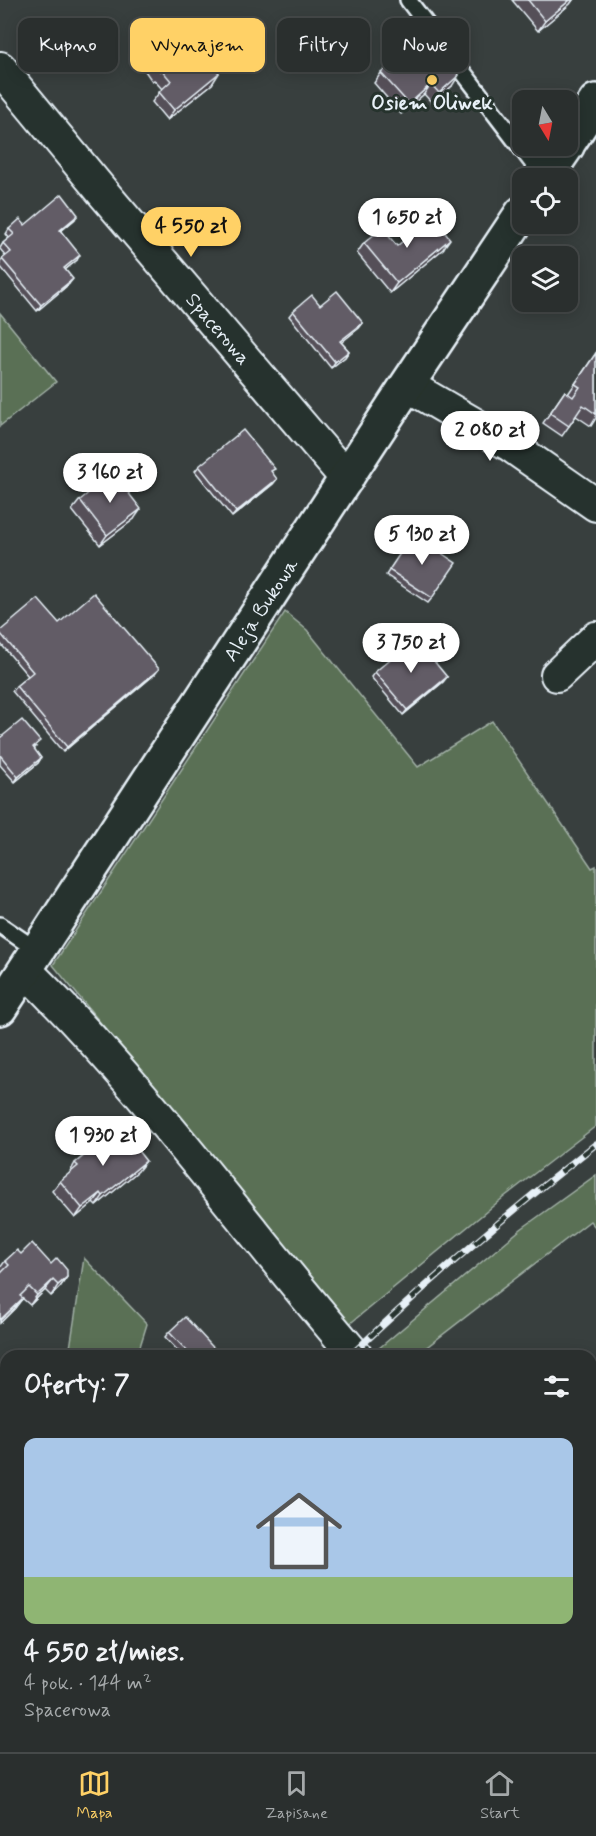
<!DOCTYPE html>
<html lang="pl">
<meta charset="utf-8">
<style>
body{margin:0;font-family:Mynerve,sans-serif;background:#363b3a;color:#f1f3f6;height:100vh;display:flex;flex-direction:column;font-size:22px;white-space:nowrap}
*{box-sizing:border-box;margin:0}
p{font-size:20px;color:#a5a9aa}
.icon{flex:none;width:33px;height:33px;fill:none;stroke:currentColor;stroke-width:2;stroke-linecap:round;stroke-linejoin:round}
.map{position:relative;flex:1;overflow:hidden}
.side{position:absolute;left:0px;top:1350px;width:597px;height:402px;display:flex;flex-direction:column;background:#2a2f2e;border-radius:18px 18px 0 0;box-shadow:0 3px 15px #0003,0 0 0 2px #464a4a}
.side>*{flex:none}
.guide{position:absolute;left:18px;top:18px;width:561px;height:54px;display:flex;gap:12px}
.needle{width:39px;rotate:170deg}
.tools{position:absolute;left:512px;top:90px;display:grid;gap:12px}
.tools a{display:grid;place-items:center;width:66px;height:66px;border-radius:12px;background:#2a2f2e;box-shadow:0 3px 15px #0003,0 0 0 2px #464a4a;font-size:30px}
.price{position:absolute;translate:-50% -51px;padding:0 14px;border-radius:21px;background:#fff;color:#222;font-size:20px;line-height:39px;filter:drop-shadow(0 2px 3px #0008)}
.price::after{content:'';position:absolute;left:50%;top:36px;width:18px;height:14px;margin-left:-9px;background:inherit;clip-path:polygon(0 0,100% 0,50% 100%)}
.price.on{background:#ffd166;color:#111}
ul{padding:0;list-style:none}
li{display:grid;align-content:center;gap:12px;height:318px;padding:0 24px}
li+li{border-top:2px solid #464a4a}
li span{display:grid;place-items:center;height:186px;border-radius:12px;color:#555}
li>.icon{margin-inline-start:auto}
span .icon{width:108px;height:108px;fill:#fffc;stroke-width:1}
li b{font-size:26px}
h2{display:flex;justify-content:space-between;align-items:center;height:72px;padding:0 24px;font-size:26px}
.pill{padding:0 21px;border-radius:12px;background:#2a2f2e;box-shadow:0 3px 15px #0003,0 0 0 2px #464a4a;font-size:21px;line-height:54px}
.pill.on{background:#ffd166;color:#111}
.dock{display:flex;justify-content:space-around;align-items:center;height:84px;border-top:2px solid #464a4a;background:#2a2f2e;font-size:16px;color:#a5a9aa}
.dock a{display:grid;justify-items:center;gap:3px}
.dock .on{color:#ffd166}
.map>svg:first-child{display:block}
</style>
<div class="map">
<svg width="596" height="1752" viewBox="0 0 596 1752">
<rect width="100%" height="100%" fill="#383f3e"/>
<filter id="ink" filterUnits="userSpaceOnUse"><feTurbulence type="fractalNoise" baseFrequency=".0167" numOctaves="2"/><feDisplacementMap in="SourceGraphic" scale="12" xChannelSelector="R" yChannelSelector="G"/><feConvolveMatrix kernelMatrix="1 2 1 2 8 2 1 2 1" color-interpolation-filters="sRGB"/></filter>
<g filter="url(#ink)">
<g fill="#5a7054" stroke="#a1b0a6" stroke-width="1.5">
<path d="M0,313L56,382L0,426Z"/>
<path d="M285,612L307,630L418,767L492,721L592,868L596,866V1126L504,1197L347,1326L304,1270L53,965Z"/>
<path d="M596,1175V1228L590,1221L415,1356H374L372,1354L521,1229Z"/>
<path d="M84,1258L147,1324L137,1356H62L70,1348Z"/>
<path d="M6,1500V1625L0,1630V1506Z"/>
</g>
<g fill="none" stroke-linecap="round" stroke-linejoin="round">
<defs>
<g id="lane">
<path d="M408,0L544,178"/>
<path d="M0,925L38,951"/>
</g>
<g id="street">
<path id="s1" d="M0,68L105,195L347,479"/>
<path d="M407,385L510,445L596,505"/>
<path d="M557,675L596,638"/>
<path d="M25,970C147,1089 245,1228 356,1356"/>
<path d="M381,1746L387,1752"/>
<path d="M64,1752L71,1746"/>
</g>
<g id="secondary">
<path d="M567,145L596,101"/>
<path d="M545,178L567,146"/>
<path id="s2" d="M0,1008L407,385L522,213"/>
</g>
</defs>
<use href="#lane" stroke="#e8f1f8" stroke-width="20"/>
<use href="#street" stroke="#e8f1f8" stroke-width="36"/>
<use href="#secondary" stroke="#e8f1f8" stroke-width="38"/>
<use href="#lane" stroke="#26332d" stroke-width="15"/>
<use href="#street" stroke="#26332d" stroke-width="32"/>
<use href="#secondary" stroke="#26332d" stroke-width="33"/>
<defs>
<g id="rail">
<path d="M350,1356C428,1281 511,1211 596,1144"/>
<path d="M0,1689L6,1683"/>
</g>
</defs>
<use href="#rail" stroke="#e8f1f8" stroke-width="7"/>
<use href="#rail" stroke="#26332d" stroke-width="4.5" stroke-dasharray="14" stroke-linecap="butt"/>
</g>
<g fill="#544f58" stroke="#e8f1f8" stroke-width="1.5">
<path d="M512,0H573L570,4L538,31Z"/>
<path d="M156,28L177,32L194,47L192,50L200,59L219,73L212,84L167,120L152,102L162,89L154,80L152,81L134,55L141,45L149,38Z"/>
<path d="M408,54L452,86L432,103L424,94L401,114L374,83L381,73Z"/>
<path d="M74,220L61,231L77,260L65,270L69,284L37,311L0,266V262L6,256L0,249V248L3,243L9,238L6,234L9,229L25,225Z"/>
<path d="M364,243L397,246L443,249L390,293L357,253Z"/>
<path d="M320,305L363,323L359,328L341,342L349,351L345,357L331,368L289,316L293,311Z"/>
<path d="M596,353V418L591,426L576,416L562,436L543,423L565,391L568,394Z"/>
<path d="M199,466L277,479L273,484L232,517L195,471Z"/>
<path d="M80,500L134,519L100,545L72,510Z"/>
<path d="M413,534L432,598L428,603L386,575Z"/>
<path d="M59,623L159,669L155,674L63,752L12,691L16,686L28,676L0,643V631Z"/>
<path d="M375,672L447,677L443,682L403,715L371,677Z"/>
<path d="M0,738L36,747L34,749L41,758L38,763L15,782L0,765Z"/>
<path d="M104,1139L135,1147L138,1171L96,1206L93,1203L75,1218L52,1191L60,1181L69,1174L75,1163L81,1158L88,1148Z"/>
<path d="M21,1254L51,1264L67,1277L60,1287L51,1296L45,1290L30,1305L22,1298L15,1308L0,1323V1268L5,1261Z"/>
<path d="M169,1332L221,1356H183L165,1337Z"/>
<path d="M591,1530L596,1536V1594L591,1588Z"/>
</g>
<g fill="#454047" stroke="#e8f1f8" stroke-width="1.5">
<path d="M570,0H573L570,4L538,31L545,21Z"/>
<path d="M219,73L212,84L167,120L174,110Z"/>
<path d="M459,75L452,86L432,103L439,93Z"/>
<path d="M431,84L424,94L401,114L409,104Z"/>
<path d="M78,215L74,220L56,235L60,230Z"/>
<path d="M450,239L443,249L390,293L397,283Z"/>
<path d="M80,255L77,260L61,273L64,268Z"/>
<path d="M73,279L69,284L37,311L41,305Z"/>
<path d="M363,323L359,328L337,346L340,341Z"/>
<path d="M349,351L345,357L331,368L335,362Z"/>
<path d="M277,479L273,484L232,517L236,512Z"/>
<path d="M141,509L134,519L100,545L107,535Z"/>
<path d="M159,669L155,674L63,752L67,747Z"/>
<path d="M447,677L443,682L403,715L407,710Z"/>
<path d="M41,758L38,763L15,782L18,777Z"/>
<path d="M146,1161L138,1171L96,1206L103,1196Z"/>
<path d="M101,1193L93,1203L75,1218L82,1208Z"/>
<path d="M67,1277L60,1287L51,1296L58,1285Z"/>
<path d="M53,1280L45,1290L30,1305L37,1295Z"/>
<path d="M23,1298L15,1308L0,1323V1320Z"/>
</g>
<g fill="#625c66" stroke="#e8f1f8" stroke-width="1.5">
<path d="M528,0H570L545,21Z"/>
<path d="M163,23H170L177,32L180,30H187L195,38L194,47L191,48L200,59L204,55L219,73L174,110L159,92L171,81L161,69L160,71L141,45L155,34L156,28Z"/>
<path d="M426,39L459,75L439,93L431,84L409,104L381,73L406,52L408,54Z"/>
<path d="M62,194L78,215L60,230L80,255L64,268L73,279L41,305L2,259L11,252L3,243L14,234L9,229L20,219L25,225Z"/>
<path d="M432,217L450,239L397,283L364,243L382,228L397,246Z"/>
<path d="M337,291L363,323L340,341L349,351L335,362L293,311L312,295L320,305Z"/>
<path d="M596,353V414L583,405L569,426L550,413L565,391L573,397L580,387L575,384Z"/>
<path d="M243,430L275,469L271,471L277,479L236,512L199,466Z"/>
<path d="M113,473L141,509L107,535L80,500Z"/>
<path d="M413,534L456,563L432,598L389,570Z"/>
<path d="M94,593L159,669L67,747L16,686L33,672L0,633V631L38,599L59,623Z"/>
<path d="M415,638L447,677L407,710L375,672Z"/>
<path d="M22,720L40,741L33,747L41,758L18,777L0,755V738Z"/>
<path d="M118,1127L127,1138H131L135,1143V1147L146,1161L103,1196L101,1193L82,1208L60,1181L78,1166L75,1163L90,1151L88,1148L101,1137L104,1139Z"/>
<path d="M32,1243L51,1264L57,1258L67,1270V1277L58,1285L53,1280L37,1295L29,1287L20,1296L23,1298L0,1320V1274L9,1265L5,1261L17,1250L21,1254Z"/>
<path d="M185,1317L221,1356H187L186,1355L188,1352L169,1332Z"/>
<path d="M591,1530L596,1536V1576L591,1570Z"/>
</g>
</g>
<circle fill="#ffd166" stroke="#26332d" stroke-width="2" cx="432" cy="80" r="6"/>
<g text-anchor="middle" stroke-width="6" stroke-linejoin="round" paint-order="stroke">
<g font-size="20" font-weight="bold" fill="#e8f1f8" stroke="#26332d">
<text x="432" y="109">Osiem Oliwek</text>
</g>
<g font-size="20" fill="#e8f1f8" stroke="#26332d">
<text dy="7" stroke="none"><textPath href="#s1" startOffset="340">Spacerowa</textPath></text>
<text dy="7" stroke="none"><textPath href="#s2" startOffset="476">Aleja Bukowa</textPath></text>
</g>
</g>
</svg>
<div class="tools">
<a><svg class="needle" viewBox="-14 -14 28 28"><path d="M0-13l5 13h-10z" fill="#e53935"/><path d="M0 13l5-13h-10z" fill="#a5a9aa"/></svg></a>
<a><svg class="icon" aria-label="locate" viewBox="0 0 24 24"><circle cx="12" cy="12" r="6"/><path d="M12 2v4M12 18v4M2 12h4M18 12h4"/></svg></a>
<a><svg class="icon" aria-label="layers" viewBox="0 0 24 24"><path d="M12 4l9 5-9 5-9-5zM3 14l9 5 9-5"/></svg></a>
</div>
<b class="price" style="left:407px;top:249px">1 650 zł</b>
<b class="price on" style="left:191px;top:258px">4 550 zł</b>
<b class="price" style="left:490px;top:462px">2 080 zł</b>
<b class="price" style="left:110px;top:504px">3 160 zł</b>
<b class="price" style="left:422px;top:566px">5 130 zł</b>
<b class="price" style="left:411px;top:674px">3 750 zł</b>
<b class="price" style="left:103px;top:1167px">1 930 zł</b>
<div class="guide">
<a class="pill">Kupno</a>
<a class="pill on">Wynajem</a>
<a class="pill">Filtry</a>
<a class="pill">Nowe</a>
</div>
<section class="side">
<h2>Oferty: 7<svg class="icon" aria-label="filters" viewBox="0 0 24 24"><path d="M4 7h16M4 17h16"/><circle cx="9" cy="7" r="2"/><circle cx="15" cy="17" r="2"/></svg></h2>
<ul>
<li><span style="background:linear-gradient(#a9c7e8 75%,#8fb573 0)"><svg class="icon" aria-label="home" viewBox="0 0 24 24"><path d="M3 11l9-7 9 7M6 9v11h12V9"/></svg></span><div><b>4 550 zł/mies.</b><p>4 pok. · 144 m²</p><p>Spacerowa</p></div></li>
</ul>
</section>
</div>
<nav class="dock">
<a class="on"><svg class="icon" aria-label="map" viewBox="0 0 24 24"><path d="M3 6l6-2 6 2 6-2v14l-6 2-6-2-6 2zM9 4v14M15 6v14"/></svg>Mapa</a>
<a><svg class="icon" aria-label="saved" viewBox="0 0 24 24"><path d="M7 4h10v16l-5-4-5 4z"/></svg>Zapisane</a>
<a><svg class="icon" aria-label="home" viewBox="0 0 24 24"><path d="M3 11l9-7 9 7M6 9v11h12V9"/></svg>Start</a>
</nav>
